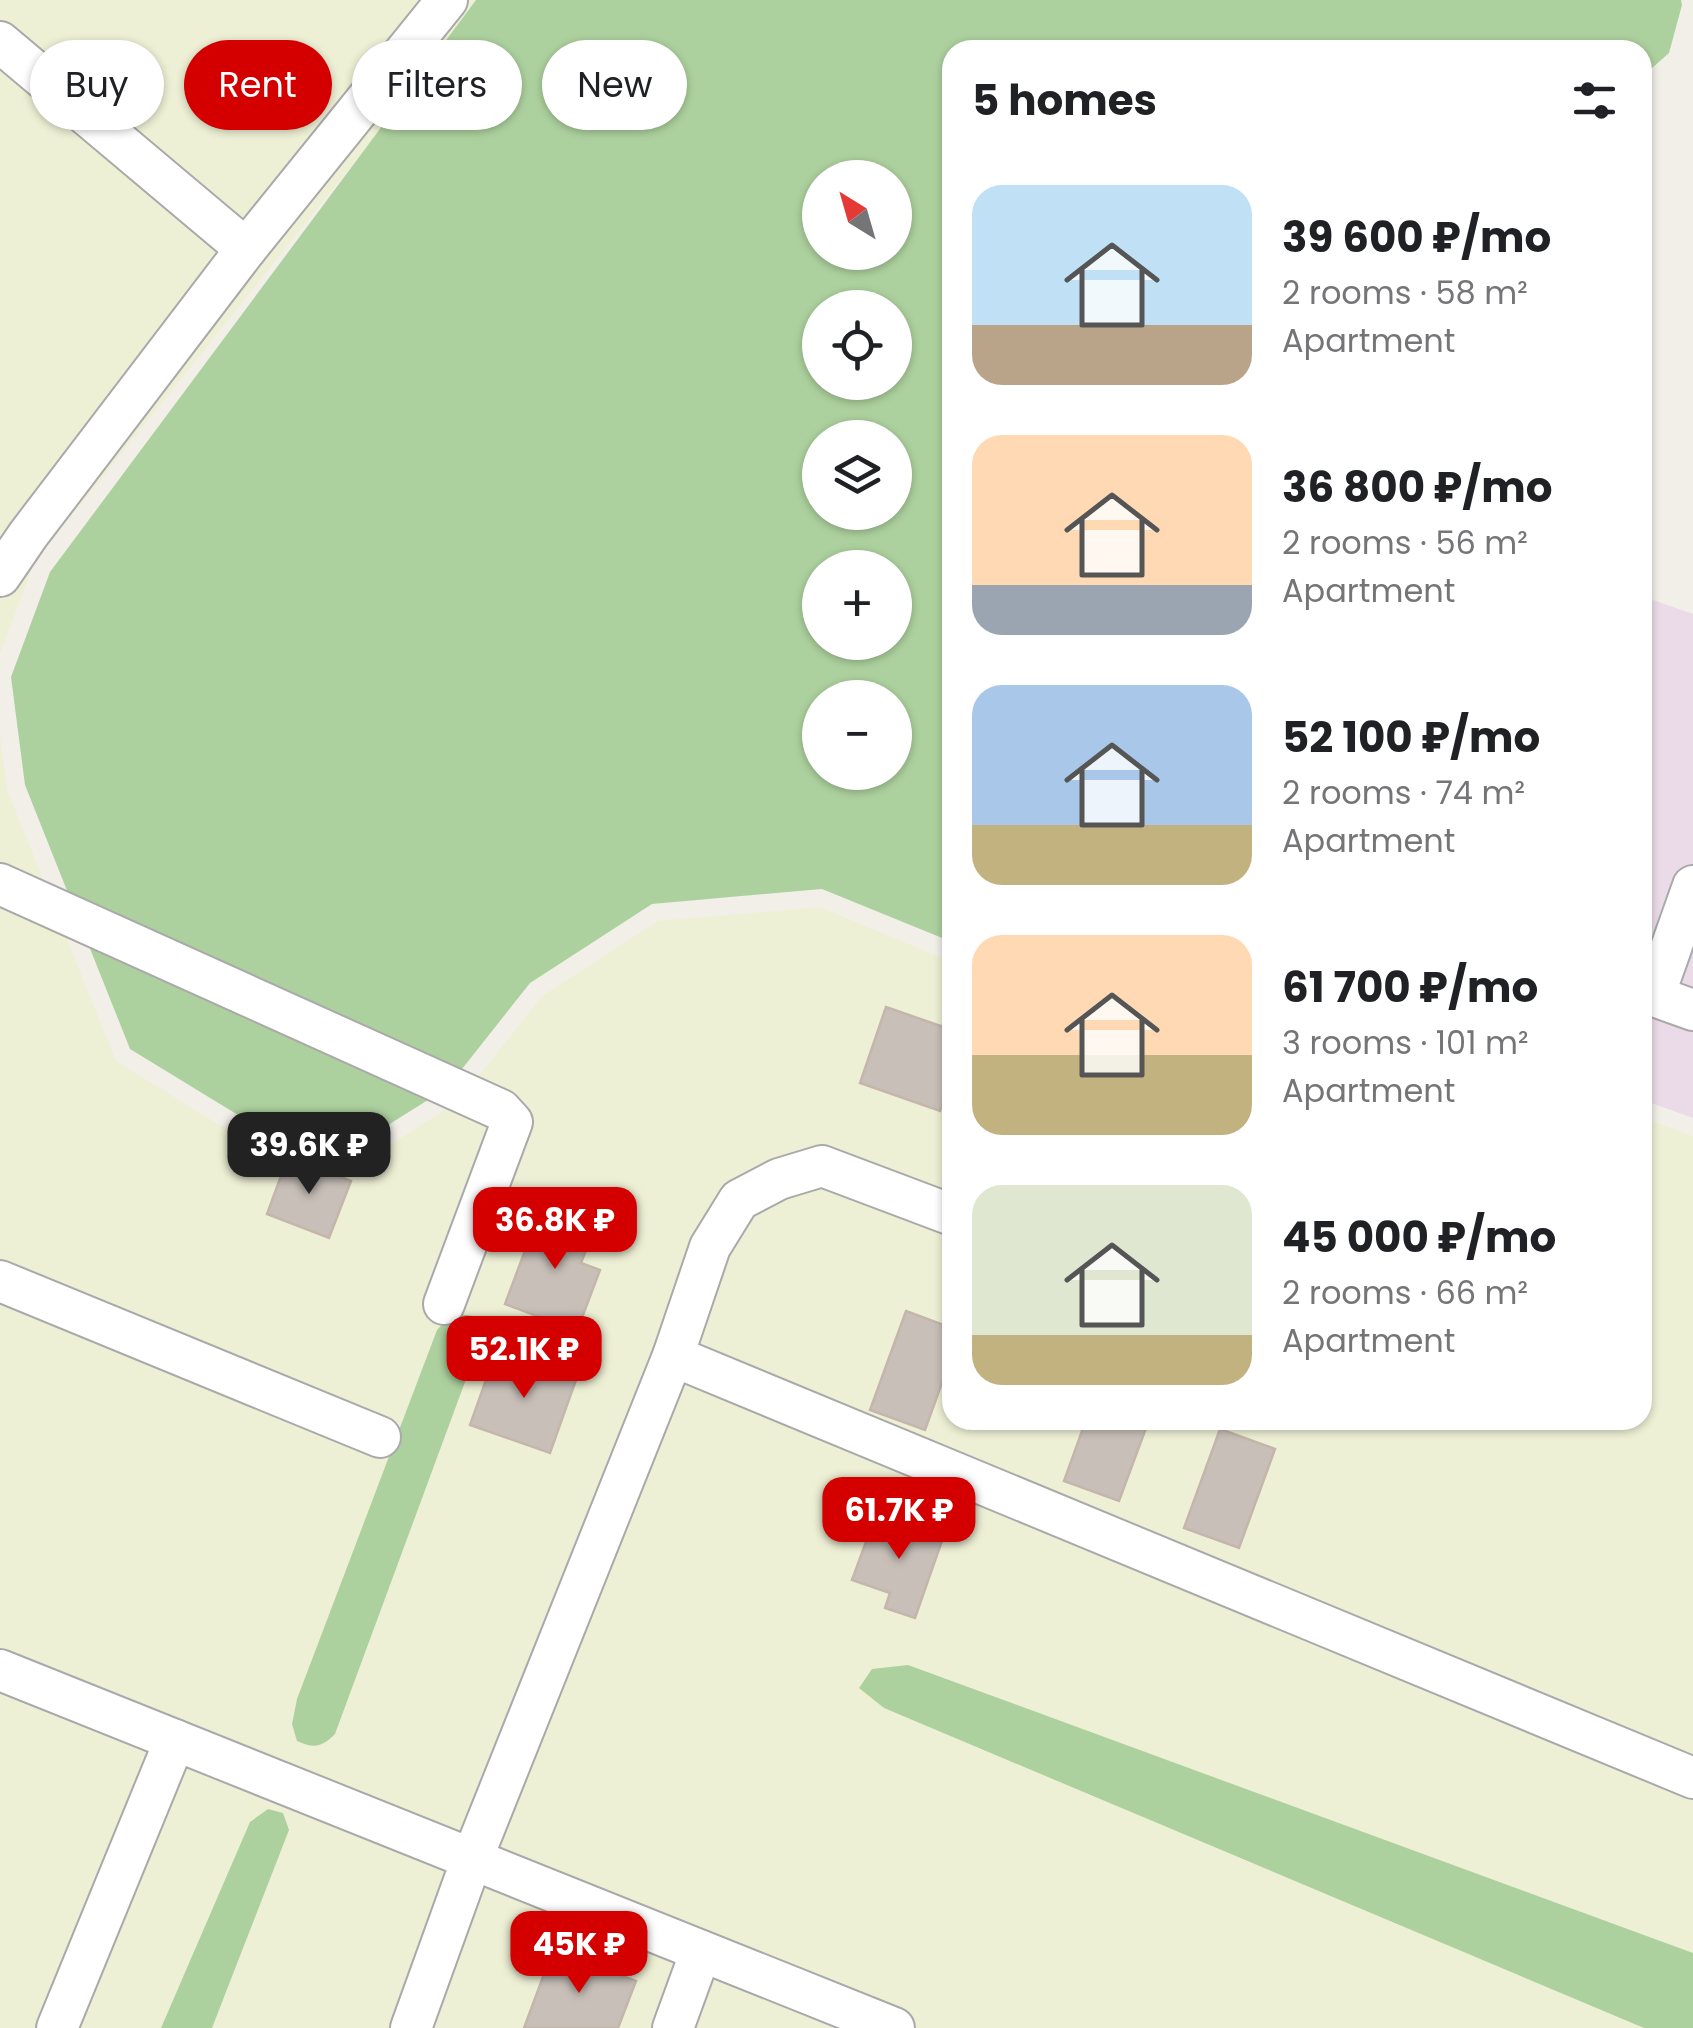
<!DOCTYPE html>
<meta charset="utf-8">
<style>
body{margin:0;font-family:Poppins,sans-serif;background:#f2f2f2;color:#202124;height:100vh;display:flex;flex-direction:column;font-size:38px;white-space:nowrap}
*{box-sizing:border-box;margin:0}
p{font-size:32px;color:#757577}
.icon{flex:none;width:55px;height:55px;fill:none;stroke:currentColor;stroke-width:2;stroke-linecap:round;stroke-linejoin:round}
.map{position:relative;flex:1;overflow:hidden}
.panel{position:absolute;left:942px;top:40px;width:710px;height:1390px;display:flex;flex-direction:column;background:#fff;border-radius:30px;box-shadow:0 2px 8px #0004}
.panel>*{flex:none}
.guide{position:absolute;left:30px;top:40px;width:762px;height:90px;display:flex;gap:20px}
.needle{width:65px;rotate:323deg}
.fabs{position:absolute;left:802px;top:160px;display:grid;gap:20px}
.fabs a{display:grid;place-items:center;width:110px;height:110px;border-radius:50%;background:#fff;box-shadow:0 2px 8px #0004;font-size:50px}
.price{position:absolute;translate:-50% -85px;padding:0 22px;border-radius:20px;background:#d40000;color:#fff;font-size:32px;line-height:65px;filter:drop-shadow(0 2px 5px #0008)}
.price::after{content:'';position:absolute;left:50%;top:60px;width:30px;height:22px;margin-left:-15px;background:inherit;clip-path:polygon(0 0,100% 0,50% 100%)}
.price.active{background:#222;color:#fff}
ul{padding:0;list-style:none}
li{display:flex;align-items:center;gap:30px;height:250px;padding:0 30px}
li span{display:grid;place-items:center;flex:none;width:280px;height:200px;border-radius:30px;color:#555}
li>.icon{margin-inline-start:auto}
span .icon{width:120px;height:120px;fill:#fffc;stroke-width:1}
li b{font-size:42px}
h2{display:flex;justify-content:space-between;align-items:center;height:120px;padding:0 30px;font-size:42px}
.tag{padding:0 35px;border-radius:45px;background:#fff;box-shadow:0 2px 8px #0004;font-size:35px;line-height:90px}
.tag.active{background:#d40000;color:#fff}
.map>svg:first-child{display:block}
</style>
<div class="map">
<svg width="1693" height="2028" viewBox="0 0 1693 2028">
<rect width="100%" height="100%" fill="#f2efe9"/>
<path fill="#ebdbe8" d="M1653,600L1693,614V1118L1643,1100L1642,630Z"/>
<g fill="#eef0d5">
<path d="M0,0H484L34,563L0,654Z"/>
<path d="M0,735L7,789L116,1061L231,1132L355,1167L459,1101L542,996L658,921L820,907L952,962V1420H1642L1643,1118L1693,1136V2028H0Z"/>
</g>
<g fill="#add19e" fill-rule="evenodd">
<path d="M476,0H1681L1682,5L1669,53L1643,76L1642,50H952V942L822,889L652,904L530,983L447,1088L353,1147L238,1115L130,1049L25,785L11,677L50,572ZM820,178H895V252H820ZM820,308H895V382H820ZM820,438H895V512H820ZM820,568H895V642H820ZM820,698H895V772H820Z"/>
<path d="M458,1314L474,1316L482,1326L479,1344L335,1734C322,1747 314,1749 297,1741L292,1724L297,1699L437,1330L446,1320Z"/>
<path d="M908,1665L1693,1953V2028H1644L884,1708L859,1688L872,1669Z"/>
<path d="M268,1809L283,1813L289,1830L212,2028H161L250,1822Z"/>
</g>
<g fill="#c7bfb8" stroke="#c4b6ab" stroke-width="2.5">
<path d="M886,1007L952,1030V1075L940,1111L860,1083Z"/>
<path d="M288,1157L351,1181L329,1238L267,1214Z"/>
<path d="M541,1208L595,1228L581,1263L600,1270L577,1331L505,1304Z"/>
<path d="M906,1311L952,1328V1355L925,1430L870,1410Z"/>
<path d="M497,1349L577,1377L550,1453L470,1425Z"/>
<path d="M1086,1420H1149L1119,1501L1064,1481Z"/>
<path d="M1220,1429L1275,1449L1239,1548L1184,1528Z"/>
<path d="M877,1512L944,1535L915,1618L885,1608L890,1593L852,1580Z"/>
<path d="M553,1950L636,1981L618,2028H524Z"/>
</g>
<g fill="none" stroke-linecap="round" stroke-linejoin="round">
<defs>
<g id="minor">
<path d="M0,42L246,249"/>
<path d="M0,576L28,535L246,249L447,0"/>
<path d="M0,884L501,1110L512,1122L444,1304"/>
<path d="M1693,886L1654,996L1693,1010"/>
<path d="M0,1281L380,1437"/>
<path d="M673,1356L1693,1778"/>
<path d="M0,1670L894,2028"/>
<path d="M57,2028L175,1740"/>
<path d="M411,2028L472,1859L673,1356L710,1247L739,1200L779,1179L822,1166L952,1215"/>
<path d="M673,2028L701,1951"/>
</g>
</defs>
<use href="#minor" stroke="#a9a9a9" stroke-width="44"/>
<use href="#minor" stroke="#fff" stroke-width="40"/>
</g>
</svg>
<div class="fabs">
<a><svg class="needle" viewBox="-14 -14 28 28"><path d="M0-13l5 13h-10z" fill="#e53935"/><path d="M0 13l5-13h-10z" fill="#757577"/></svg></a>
<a><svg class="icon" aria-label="locate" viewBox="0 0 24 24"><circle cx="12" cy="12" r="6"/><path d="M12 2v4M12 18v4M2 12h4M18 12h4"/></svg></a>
<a><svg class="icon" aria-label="layers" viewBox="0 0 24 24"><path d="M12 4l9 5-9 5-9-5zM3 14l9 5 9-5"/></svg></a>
<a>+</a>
<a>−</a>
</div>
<b class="price active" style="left:309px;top:1197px">39.6K ₽</b>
<b class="price" style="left:555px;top:1272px">36.8K ₽</b>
<b class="price" style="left:524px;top:1401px">52.1K ₽</b>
<b class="price" style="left:899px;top:1562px">61.7K ₽</b>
<b class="price" style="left:579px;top:1996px">45K ₽</b>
<div class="guide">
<a class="tag">Buy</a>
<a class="tag active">Rent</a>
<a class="tag">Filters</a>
<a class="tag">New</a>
</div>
<section class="panel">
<h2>5 homes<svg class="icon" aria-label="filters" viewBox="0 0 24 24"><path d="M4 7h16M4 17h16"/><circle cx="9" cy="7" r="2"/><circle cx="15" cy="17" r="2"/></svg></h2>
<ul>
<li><span style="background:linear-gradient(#bfe0f5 70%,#b9a48a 0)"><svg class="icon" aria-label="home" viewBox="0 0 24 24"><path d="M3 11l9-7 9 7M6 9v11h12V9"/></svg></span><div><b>39 600 ₽/mo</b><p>2 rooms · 58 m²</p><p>Apartment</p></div></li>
<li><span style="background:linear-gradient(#ffd9b3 75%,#9aa5b1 0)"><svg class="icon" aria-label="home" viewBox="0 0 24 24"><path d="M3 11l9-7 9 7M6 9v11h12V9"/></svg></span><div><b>36 800 ₽/mo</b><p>2 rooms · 56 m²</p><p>Apartment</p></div></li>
<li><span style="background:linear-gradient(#a9c7e8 70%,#c2b280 0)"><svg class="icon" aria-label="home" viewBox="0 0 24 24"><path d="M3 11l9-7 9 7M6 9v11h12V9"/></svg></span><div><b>52 100 ₽/mo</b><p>2 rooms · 74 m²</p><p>Apartment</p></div></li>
<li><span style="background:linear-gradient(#ffd9b3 60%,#c2b280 0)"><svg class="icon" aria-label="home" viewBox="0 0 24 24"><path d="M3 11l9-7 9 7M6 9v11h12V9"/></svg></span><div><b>61 700 ₽/mo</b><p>3 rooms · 101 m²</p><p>Apartment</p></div></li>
<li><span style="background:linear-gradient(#dfe7d0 75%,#c2b280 0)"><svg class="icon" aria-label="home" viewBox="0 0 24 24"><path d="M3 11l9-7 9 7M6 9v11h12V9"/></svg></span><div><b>45 000 ₽/mo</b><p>2 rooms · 66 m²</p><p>Apartment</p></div></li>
</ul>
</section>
</div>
